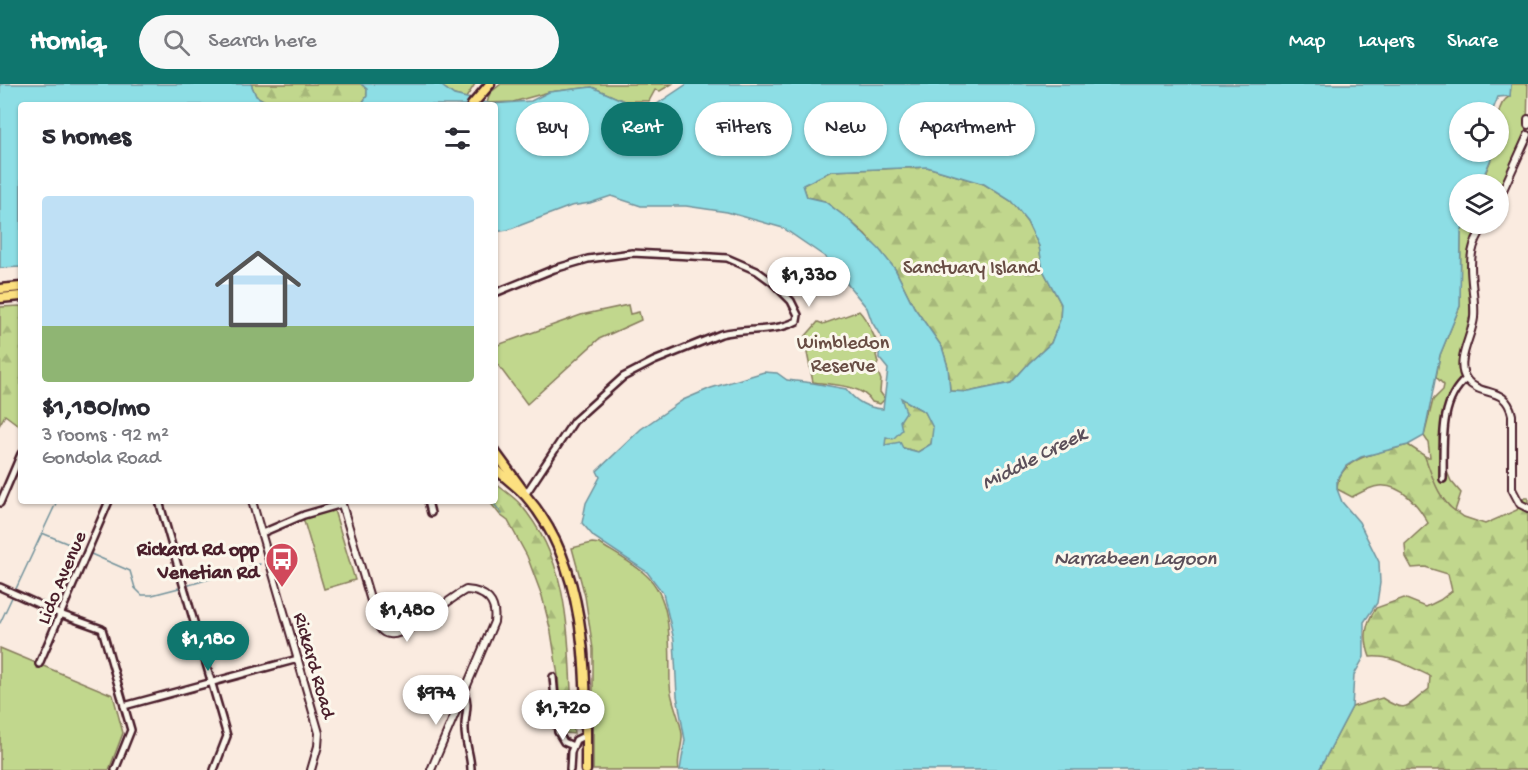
<!DOCTYPE html>
<meta charset="utf-8">
<style>
body{margin:0;font-family:"Gochi Hand",sans-serif;background:#f7f7f7;color:#2b2b33;height:100vh;display:flex;flex-direction:column;font-size:22px;white-space:nowrap}
*{box-sizing:border-box;margin:0}
p{font-size:20px;color:#7c7c81}
.icon{flex:none;width:33px;height:33px;fill:none;stroke:currentColor;stroke-width:2;stroke-linecap:round;stroke-linejoin:round}
.map{position:relative;flex:1;overflow:hidden}
.sheet{position:absolute;left:18px;top:18px;width:480px;height:402px;display:flex;flex-direction:column;background:#fff;border-radius:6px;box-shadow:0 2px 4px #0004}
.sheet>*{flex:none}
.guide{position:absolute;left:516px;top:18px;width:570px;height:54px;display:flex;gap:12px}
.tools{position:absolute;left:1449px;top:18px;display:grid;gap:12px}
.tools a{display:grid;place-items:center;width:60px;height:60px;border-radius:50%;background:#fff;box-shadow:0 2px 4px #0004;font-size:30px}
.price{position:absolute;translate:-50% -51px;padding:0 14px;border-radius:21px;background:#fff;color:#222;font-size:20px;line-height:39px;filter:drop-shadow(0 2px 3px #0008)}
.price::after{content:'';position:absolute;left:50%;top:36px;width:18px;height:14px;margin-left:-9px;background:inherit;clip-path:polygon(0 0,100% 0,50% 100%)}
.price.current{background:#0f766e;color:#fff}
ul{padding:0;list-style:none}
li{display:grid;align-content:center;gap:12px;height:318px;padding:0 24px}
li span{display:grid;place-items:center;height:186px;border-radius:6px;color:#555}
li>.icon{margin-inline-start:auto}
span .icon{width:108px;height:108px;fill:#fffc;stroke-width:1}
li b{font-size:26px}
h2{display:flex;justify-content:space-between;align-items:center;height:72px;padding:0 24px;font-size:26px}
.tag{padding:0 21px;border-radius:27px;background:#fff;box-shadow:0 2px 4px #0004;font-size:21px;line-height:54px}
.tag.current{background:#0f766e;color:#fff}
header{display:flex;align-items:center;gap:36px;box-sizing:border-box;height:84px;padding:0 30px;background:#0f766e;color:#fff}
header strong{font-size:28px}
nav{display:flex;gap:33px;margin-inline-start:auto;font-size:21px}
.search{width:420px;height:54px;background:#f7f7f7;display:flex;align-items:center;gap:15px;box-sizing:border-box;padding:0 21px;border-radius:33px;color:#7c7c81;font-size:22px}
.map>svg:first-child{display:block}
</style>
<header>
<strong>Homiq</strong>
<div class="search"><svg class="icon" aria-label="search" viewBox="0 0 24 24"><circle cx="10" cy="10" r="6"/><path d="M15 15l6 6"/></svg>Search here</div>
<nav><a>Map</a><a>Layers</a><a>Share</a></nav>
</header>
<div class="map">
<svg width="1528" height="686" viewBox="0 0 1528 686">
<defs>
<pattern id="forest-firs" width="22" height="20" patternUnits="userSpaceOnUse" patternTransform="scale(1.5)"><rect width="22" height="20" fill="#c1d78d"/><path d="M5 1l3.5 6h-7zM16 11l3.5 6h-7z" fill="#a7b87a"/></pattern>
</defs>
<rect width="100%" height="100%" fill="#faebe0"/>
<filter id="ink" filterUnits="userSpaceOnUse"><feTurbulence type="fractalNoise" baseFrequency=".0167" numOctaves="2"/><feDisplacementMap in="SourceGraphic" scale="12" xChannelSelector="R" yChannelSelector="G"/><feConvolveMatrix kernelMatrix="1 2 1 2 8 2 1 2 1" color-interpolation-filters="sRGB"/></filter>
<g filter="url(#ink)">
<g fill="url(#forest-firs)" stroke="#867b5c" stroke-width="1.5">
<path d="M251,0H361L367,5V12L361,21H272L256,12Z"/>
<path d="M927,83L984,100L1011,117L1027,137L1039,162L1043,186L1061,220L1060,236L1051,259L1029,279L1011,299L968,308L950,307L948,283L942,263L914,223L895,185L865,150L848,135L824,117L807,113L803,101L831,87Z"/>
<path d="M20,222L21,224V343L5,331L0,340V223Z"/>
<path d="M901,314L925,328L934,344L931,360L918,368L893,361H885V353L899,337Z"/>
<path d="M1408,361L1425,372L1437,402L1449,422L1464,433L1485,440L1517,426L1524,414H1528V686H1319L1352,623L1382,614C1408,631 1407,621 1429,605L1430,592C1410,583 1392,571 1370,573C1363,554 1365,540 1376,524L1404,514L1426,523L1440,516L1452,507L1448,490L1425,483L1412,484L1406,473L1405,460L1428,439C1419,422 1402,400 1379,402C1370,403 1360,409 1352,413L1337,405C1338,371 1383,368 1408,361Z"/>
<path d="M495,399C503,406 513,412 520,420C577,486 566,570 574,650L566,649L561,636L558,592L551,548L542,512L527,472L508,437L500,431L489,417H495Z"/>
</g>
<g fill="#c1d78d" stroke="#867b5c" stroke-width="1.5">
<path d="M439,0H475L466,14L454,11Z"/>
<path d="M501,0H672L660,7L655,6L649,17H624L592,3L549,8L513,18L487,19L490,9Z"/>
<path d="M1511,0H1528L1527,44L1499,106L1498,100H1481L1494,68H1498C1499,51 1492,22 1510,12Z"/>
<path d="M1464,140H1480L1472,154L1468,169L1470,230L1458,284L1460,293L1449,319L1439,353L1442,376L1451,397L1461,409L1455,427C1438,415 1432,391 1425,373H1430L1428,358L1424,352L1433,316L1443,306L1444,301L1436,293L1440,271L1460,222L1461,148Z"/>
<path d="M628,221L630,230L639,228L641,236L599,255L527,320L495,277V262L581,231Z"/>
<path d="M859,227C869,237 873,252 880,264L876,271L878,279L876,283L881,296L880,308L885,315L880,320L872,318C862,300 831,301 813,298L805,259L803,255L818,238L823,240Z"/>
<path d="M334,426L355,496L324,505L303,434Z"/>
<path d="M592,459L600,460C614,469 634,480 646,491C674,516 669,566 670,600C670,616 680,633 682,650C683,662 676,674 679,686H593V565L585,512L572,464Z"/>
<path d="M0,564L113,611L123,649L109,686H0Z"/>
</g>
<g fill="#8ddee5" stroke="#72929b" stroke-width="1.5" fill-rule="evenodd">
<path d="M0,0H251L256,12L272,21H21V183L0,184Z"/>
<path d="M361,0H439L454,11L492,20L531,17L549,8L592,3L624,17L654,22L687,0H1511L1510,12L1498,13L1492,28H1460V68H1494L1480,100H1460V140H1464L1461,148L1460,222L1440,271L1424,352L1408,361L1361,373L1346,382L1337,396V405L1342,418L1359,438L1379,478L1380,499L1377,519L1364,538V573L1354,591L1352,623L1319,686H680L685,656L677,612L674,556L663,509L647,488L594,453L582,439L586,419L600,393L597,387L641,345L683,316L711,304L764,288L777,289L787,296L813,299L846,305C856,318 867,324 883,325L888,285L879,274V269L886,261L872,238L867,224L824,172L783,144L727,128L686,122H641L611,112L590,119L571,122L508,146L495,148V21H361L367,12V5ZM927,83L984,100L1011,117L1027,137L1039,162L1043,186L1061,220L1060,236L1051,259L1029,279L1011,299L968,308L950,307L948,283L942,263L914,223L895,185L879,165L848,135L824,117L807,113L803,101L831,87ZM901,314L925,328L933,344L931,360L918,368L903,364L900,358L885,361L886,353L893,355L902,346L900,337L906,328Z"/>
</g>
<g fill="none" stroke-linecap="round" stroke-linejoin="round">
<g stroke="#72929b" stroke-width="1.5">
<path d="M492,417L502,430"/>
<path d="M42,449L81,465"/>
<path d="M91,470L130,487L135,504L142,511H152L179,504"/>
<path d="M189,501L260,480"/>
<path d="M0,539L57,417"/>
</g>
<defs>
<g id="minor">
<path d="M495,209L554,185L588,175L632,169L711,173L727,174L757,187L772,198L791,217L798,231L797,237C774,249 746,244 721,250L654,277L623,293L574,337L525,411"/>
<path d="M1443,395C1444,363 1438,318 1466,295"/>
<path d="M159,417L227,652L214,686"/>
<path d="M428,417L431,429"/>
<path d="M0,419L21,370"/>
<path d="M262,449L304,431L342,420"/>
<path d="M0,503L60,530L102,545L131,646L115,686"/>
<path d="M39,580L109,417"/>
<path d="M553,593L558,648L564,658L573,662"/>
<path d="M464,609C470,620 465,630 465,642C464,657 471,671 471,686"/>
<path d="M124,622L298,575"/>
<path d="M570,686L571,668L576,656L586,651"/>
</g>
<g id="tertiary">
<path d="M1528,35V41"/>
<path d="M1498,117L1528,51"/>
<path d="M1485,140C1479,149 1474,158 1472,169C1468,191 1476,212 1474,234C1472,253 1454,279 1467,296C1481,314 1506,301 1512,331V405L1520,420L1528,424"/>
<path d="M252,417L319,649L318,662L311,686"/>
<path d="M341,417L377,537C379,543 381,549 389,550C406,554 449,514 466,506C486,507 497,518 494,538L431,686"/>
</g>
<g id="primary">
<path d="M495,368L522,405"/>
<path d="M495,384C505,394 517,402 526,412C590,485 586,595 586,686"/>
</g>
<g id="trunk">
<path d="M472,21L490,0"/>
<path d="M0,205L21,203"/>
<path d="M0,214L21,212"/>
</g>
</defs>
<use href="#minor" stroke="#4a1f2b" stroke-width="10"/>
<use href="#tertiary" stroke="#4a1f2b" stroke-width="10"/>
<use href="#primary" stroke="#4a1f2b" stroke-width="13"/>
<use href="#trunk" stroke="#4a1f2b" stroke-width="13"/>
<use href="#minor" stroke="#fbf7ec" stroke-width="5"/>
<use href="#tertiary" stroke="#fbf7ec" stroke-width="6"/>
<use href="#primary" stroke="#fce080" stroke-width="8"/>
<use href="#trunk" stroke="#fce080" stroke-width="8"/>
</g>
</g>
<defs>
<symbol id="bus-pin" viewBox="-11 -11 22 30"><path d="M0 17L-7.5 6A9.5 9.5 0 1 1 7.5 6Z" fill="#d1495b" stroke="#fbf7ec"/><path d="M-5-6H5V4H4V6H2V4H-2V6H-4V4H-5ZM-3.5-4V0h7V-4ZM-3.5 1.2v1.5H-2V1.2ZM2 1.2v1.5H3.5V1.2Z" fill="#fff"/></symbol>
</defs>
<g fill-rule="evenodd">
<use href="#bus-pin" x="263" y="456" width="38" height="52"/>
</g>
<g text-anchor="middle" stroke-width="6" stroke-linejoin="round" paint-order="stroke">
<g font-size="20" fill="#684d44" stroke="#fbf7ec">
<text x="971" y="189">Sanctuary Island</text>
<text x="843" y="264">Wimbledon<tspan x="843" dy="23">Reserve</tspan></text>
</g>
<g font-size="20" font-weight="bold" fill="#4a1f2b" stroke="#fbf7ec" text-anchor="end">
<text x="259" y="471">Rickard Rd opp<tspan x="259" dy="23">Venetian Rd</tspan></text>
</g>
<g font-size="20" fill="#4a1f2b" stroke="#fbf7ec">
<text transform="translate(60 493) rotate(-67)" y="7">Lido Avenue</text>
<text transform="translate(316 581) rotate(74)" y="7">Rickard Road</text>
</g>
<g font-size="21" font-style="italic" fill="#5b4f5a" stroke="#fbf7ec">
<text transform="translate(1033 373) rotate(-27)" y="7">Middle Creek</text>
<text x="1135" y="480">Narrabeen Lagoon</text>
</g>
</g>
</svg>
<div class="tools">
<a><svg class="icon" aria-label="locate" viewBox="0 0 24 24"><circle cx="12" cy="12" r="6"/><path d="M12 2v4M12 18v4M2 12h4M18 12h4"/></svg></a>
<a><svg class="icon" aria-label="layers" viewBox="0 0 24 24"><path d="M12 4l9 5-9 5-9-5zM3 14l9 5 9-5"/></svg></a>
</div>
<b class="price" style="left:809px;top:224px">$1,330</b>
<b class="price" style="left:407px;top:559px">$1,480</b>
<b class="price current" style="left:208px;top:588px">$1,180</b>
<b class="price" style="left:436px;top:642px">$974</b>
<b class="price" style="left:563px;top:657px">$1,720</b>
<div class="guide">
<a class="tag">Buy</a>
<a class="tag current">Rent</a>
<a class="tag">Filters</a>
<a class="tag">New</a>
<a class="tag">Apartment</a>
</div>
<section class="sheet">
<h2>5 homes<svg class="icon" aria-label="filters" viewBox="0 0 24 24"><path d="M4 7h16M4 17h16"/><circle cx="9" cy="7" r="2"/><circle cx="15" cy="17" r="2"/></svg></h2>
<ul>
<li><span style="background:linear-gradient(#bfe0f5 70%,#8fb573 0)"><svg class="icon" aria-label="home" viewBox="0 0 24 24"><path d="M3 11l9-7 9 7M6 9v11h12V9"/></svg></span><div><b>$1,180/mo</b><p>3 rooms · 92 m²</p><p>Gondola Road</p></div></li>
</ul>
</section>
</div>
